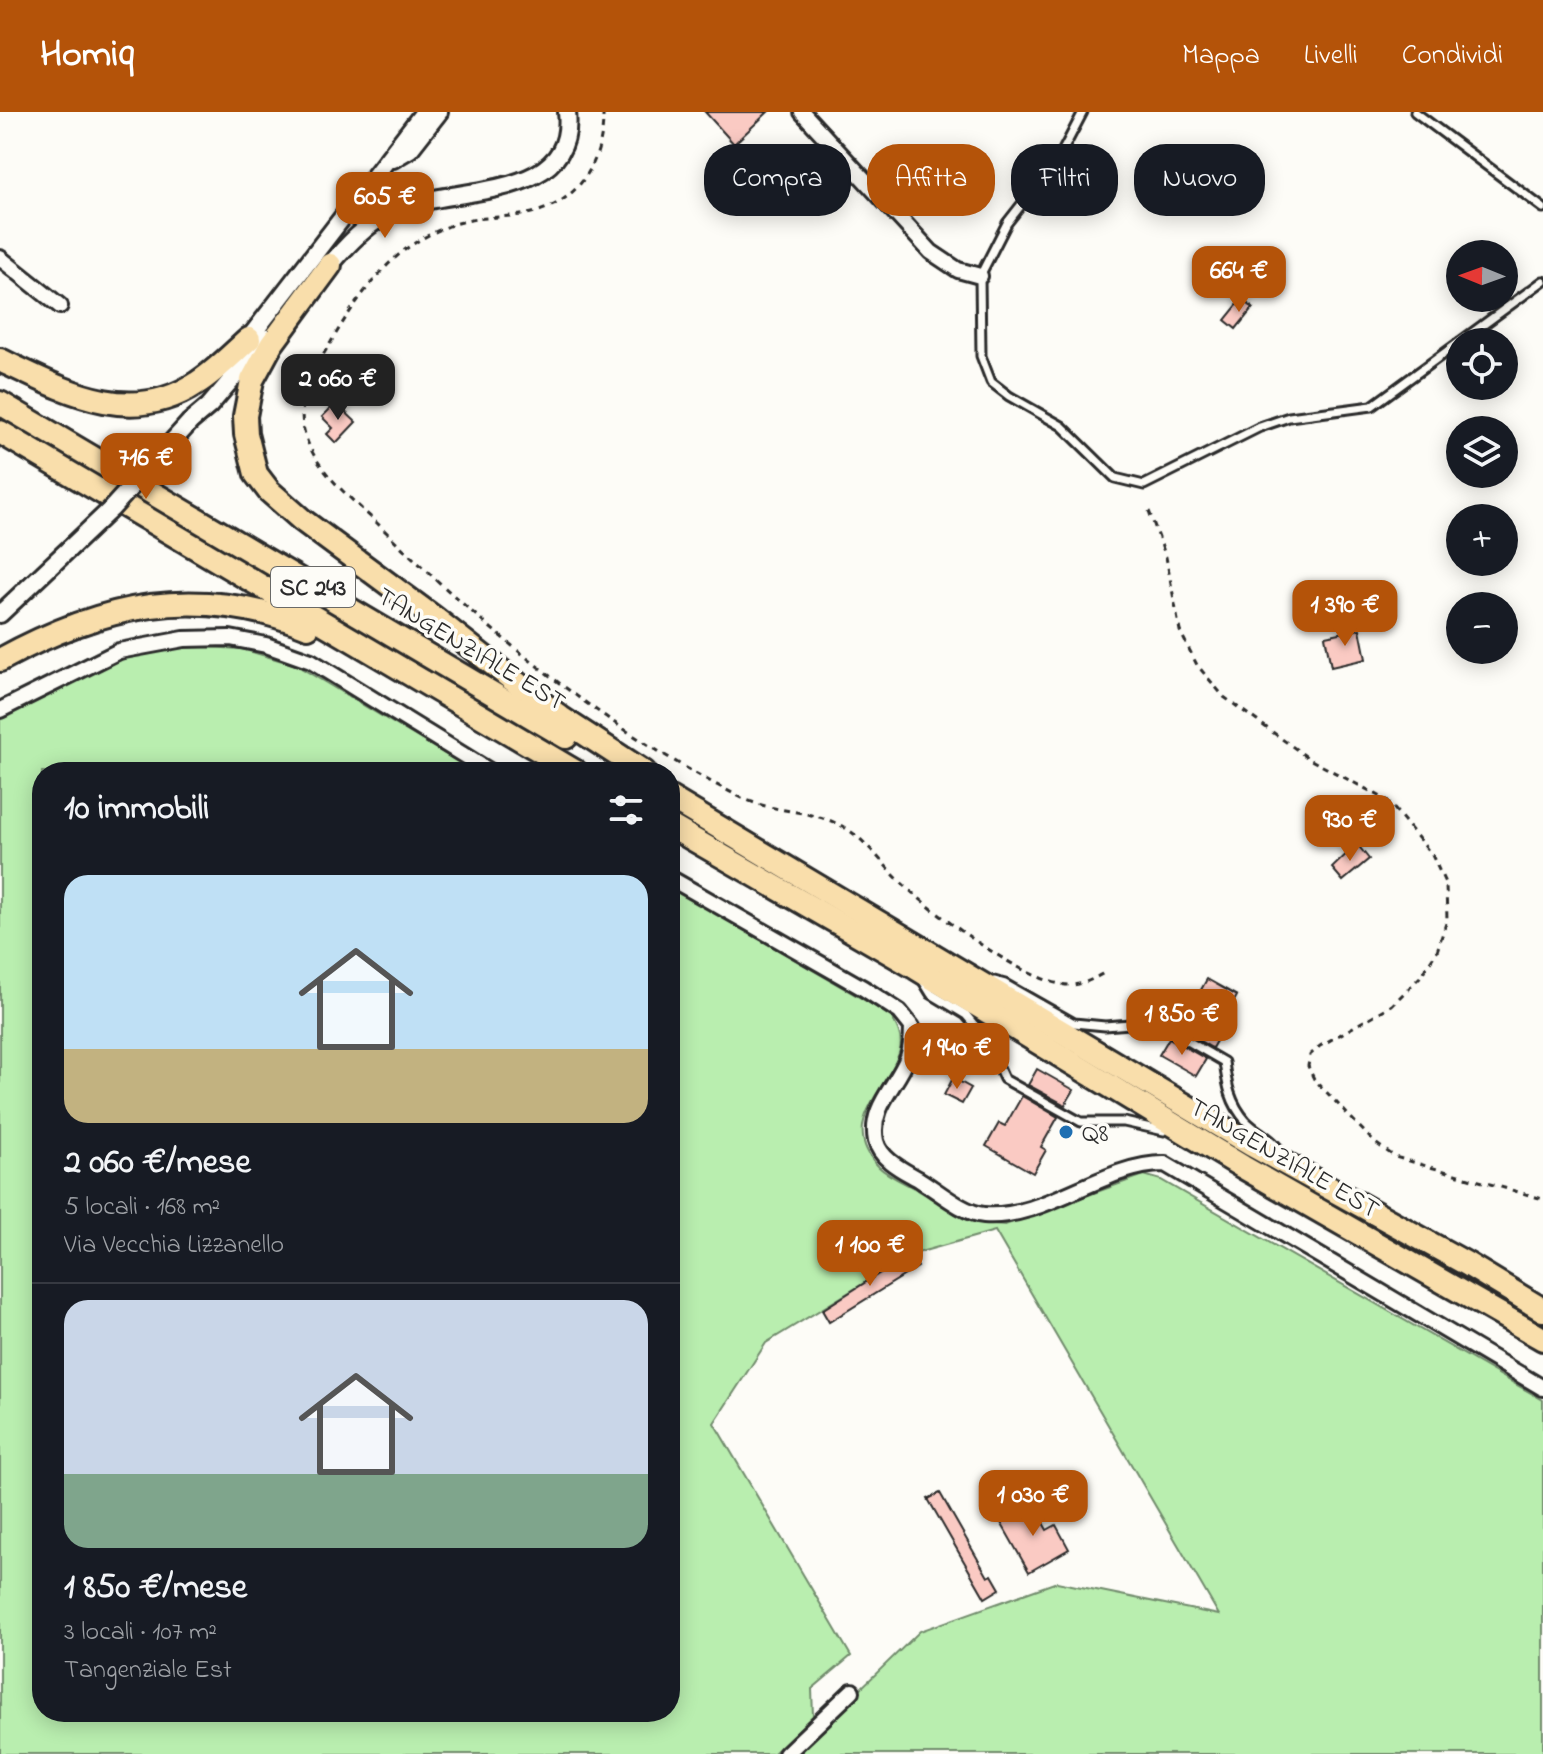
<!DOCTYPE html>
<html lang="it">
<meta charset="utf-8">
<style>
body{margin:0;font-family:"Indie Flower",sans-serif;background:#242831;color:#f1f3f6;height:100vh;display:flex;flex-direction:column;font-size:30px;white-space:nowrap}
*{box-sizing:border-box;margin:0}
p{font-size:26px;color:#9ea1a6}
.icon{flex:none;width:44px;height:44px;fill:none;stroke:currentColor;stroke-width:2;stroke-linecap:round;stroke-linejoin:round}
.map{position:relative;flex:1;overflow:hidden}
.panel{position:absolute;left:32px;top:650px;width:648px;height:960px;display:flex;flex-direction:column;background:#171b24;border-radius:32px;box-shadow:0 4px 20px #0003}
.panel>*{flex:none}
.top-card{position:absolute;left:704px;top:32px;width:718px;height:72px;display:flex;gap:16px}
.needle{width:52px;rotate:271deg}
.controls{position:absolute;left:1446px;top:128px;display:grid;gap:16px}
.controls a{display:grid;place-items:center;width:72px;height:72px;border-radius:50%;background:#171b24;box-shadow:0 4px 20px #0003;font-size:40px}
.price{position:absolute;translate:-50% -68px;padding:0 18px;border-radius:16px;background:#b45309;color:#fff;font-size:26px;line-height:52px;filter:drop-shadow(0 2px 4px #0008)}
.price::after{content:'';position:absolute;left:50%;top:48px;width:24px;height:18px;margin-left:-12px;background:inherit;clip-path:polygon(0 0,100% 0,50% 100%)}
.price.current{background:#222;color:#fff}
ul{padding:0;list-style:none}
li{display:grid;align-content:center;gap:16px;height:424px;padding:0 32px}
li+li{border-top:2px solid #363941}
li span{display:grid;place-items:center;height:248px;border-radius:24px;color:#555}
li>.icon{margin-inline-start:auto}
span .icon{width:144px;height:144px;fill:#fffc;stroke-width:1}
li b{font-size:34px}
h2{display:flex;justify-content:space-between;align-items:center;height:96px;padding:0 32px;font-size:34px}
.pill{padding:0 28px;border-radius:32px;background:#171b24;box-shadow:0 4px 20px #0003;font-size:28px;line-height:72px}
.pill.current{background:#b45309;color:#fff}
header{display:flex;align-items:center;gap:48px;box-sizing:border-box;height:112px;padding:0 40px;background:#b45309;color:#fff}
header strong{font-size:38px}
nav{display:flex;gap:44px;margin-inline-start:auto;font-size:28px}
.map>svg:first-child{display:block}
</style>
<header>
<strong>Homiq</strong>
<nav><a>Mappa</a><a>Livelli</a><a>Condividi</a></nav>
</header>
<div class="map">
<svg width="1543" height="1642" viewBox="0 0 1543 1642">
<rect width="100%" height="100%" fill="#fdfcf7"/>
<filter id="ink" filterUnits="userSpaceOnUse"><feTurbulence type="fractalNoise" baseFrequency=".0125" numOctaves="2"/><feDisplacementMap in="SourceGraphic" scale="16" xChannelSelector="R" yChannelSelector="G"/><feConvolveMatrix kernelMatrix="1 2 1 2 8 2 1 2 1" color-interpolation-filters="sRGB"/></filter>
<g filter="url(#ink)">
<path fill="#b9eeaf" stroke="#728c6d" stroke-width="2" d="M186,534L242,537L296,553L475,660H42V1600H670V775L890,903C897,914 903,925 900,938C890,977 836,1010 879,1055C889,1065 908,1072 921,1080C951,1098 970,1111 1005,1113L1144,1063L1161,1068L1543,1288V1642H793L920,1519L1057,1470L1219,1503L995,1119L910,1143L766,1231L714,1311L851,1544L812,1577L813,1604L773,1642H0V605L63,571L133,543Z"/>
<g fill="#facac3" stroke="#2b2b2b" stroke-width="2">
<path d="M705,0H768L734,32Z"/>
<path d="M1242,187L1253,196L1236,217L1225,208Z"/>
<path d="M336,291L356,310L336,331L327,322L333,316L322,305Z"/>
<path d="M1360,517L1366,547L1331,555L1325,524Z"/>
<path d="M1357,732L1369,747L1343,769L1332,756Z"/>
<path d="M1207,867L1237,884L1227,902L1230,904L1212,936L1176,915L1194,884L1197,885Z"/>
<path d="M1169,926L1206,947L1196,964L1159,943Z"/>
<path d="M1037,957L1074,978L1065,993L1028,973Z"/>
<path d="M953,966L971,976L962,992L944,983Z"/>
<path d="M1022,984L1058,1005L1041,1035L1046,1038L1033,1061L986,1034L999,1011L1005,1014Z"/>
<path d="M910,1142L918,1155L829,1210L822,1198Z"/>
<path d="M940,1381L988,1465L992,1463L1000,1477L985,1486L928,1387Z"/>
<path d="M1032,1391L1047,1418L1056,1413L1069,1437L1029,1460L1000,1409Z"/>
</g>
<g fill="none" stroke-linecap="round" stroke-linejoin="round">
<defs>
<g id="service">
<path d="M1083,0L1061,42L1007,111L980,164L981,244L991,270L1009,284L1062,314L1115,366L1144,373L1260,315L1289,305L1372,294L1543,169"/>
<path d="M1415,0L1543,96"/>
<path d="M923,869L931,882L966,903L986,927L1004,967L1081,1010H1124L1164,1019"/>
<path d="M994,869L1005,872L1074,911L1105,914L1155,910L1224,950C1227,973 1230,991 1246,1009C1259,1022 1272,1025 1283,1043"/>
</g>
<g id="minor">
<path d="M802,0L931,140L958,158L980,164"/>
<path d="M0,146L60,194"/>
<path d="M0,598L119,539L184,527L230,526L266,533L311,549L491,660"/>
<path d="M670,766L863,876L900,900L912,915C912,925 911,936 908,945C897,974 869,995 876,1029C881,1049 905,1059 920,1068C938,1079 963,1101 984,1103C1044,1108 1106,1051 1165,1052L1543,1276"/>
<path d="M786,1642L852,1579"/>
</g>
<g id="tertiary">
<path d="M393,47L410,37L439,0"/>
<path d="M324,160C344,136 369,108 399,96C453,74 577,90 567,0"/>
<path d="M244,233L424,0"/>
<path d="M190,310L209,294L267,226"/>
<path d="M0,502L70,436"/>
</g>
<g id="trunk">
<path d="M330,153L271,233L252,268L245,304L246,322L256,362L269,379L302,408L433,505L561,606L644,660"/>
<path d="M0,248C64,278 130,316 197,271C216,259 232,242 249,227"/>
<path d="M0,291L566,625"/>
<path d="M0,320L576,660"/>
<path d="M0,548C102,492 197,471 308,515"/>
<path d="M670,686L1250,1032L1467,1152L1543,1198"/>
<path d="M670,714L916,856L1243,1055L1543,1227"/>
</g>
</defs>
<use href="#service" stroke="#2b2b2b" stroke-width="13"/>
<use href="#minor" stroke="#2b2b2b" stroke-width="20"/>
<use href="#tertiary" stroke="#2b2b2b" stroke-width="22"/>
<use href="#trunk" stroke="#2b2b2b" stroke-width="28"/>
<g stroke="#2b2b2b" stroke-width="3" stroke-dasharray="6 6" stroke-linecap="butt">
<path d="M603,0C604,41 586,80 547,96C522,107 492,103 466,109C451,112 431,121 418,129C382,150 352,194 331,230C316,254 298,283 303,313C309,354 350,385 378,412C485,518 605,617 740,685C772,701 809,697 840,713C867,727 883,754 905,774C935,802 1029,873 1069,873C1083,873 1093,867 1104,861"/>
<path d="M1149,399L1166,445L1180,519L1197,553L1224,585L1311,648L1387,688L1432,743L1446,773L1447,808L1437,839L1420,865L1392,893L1320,934L1310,943L1308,954L1314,967L1374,1030L1395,1045L1543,1087"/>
</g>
<use href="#service" stroke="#fdfcf7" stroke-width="7"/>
<use href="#minor" stroke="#fdfcf7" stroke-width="14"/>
<use href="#tertiary" stroke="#fdfcf7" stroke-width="16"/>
<use href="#trunk" stroke="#f9deab" stroke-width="22"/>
<defs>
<path id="tertiary-bridge" d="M70,436L111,397L190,310"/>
</defs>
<use href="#tertiary-bridge" stroke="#2b2b2b" stroke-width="22" stroke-linecap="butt"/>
<use href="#tertiary-bridge" stroke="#fdfcf7" stroke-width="16"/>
</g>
</g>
<circle fill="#1f6fb2" stroke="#fdfcf7" stroke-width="3" cx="1066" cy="1020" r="8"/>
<g text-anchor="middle" stroke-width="7" stroke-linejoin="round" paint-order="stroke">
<rect fill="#fdfcf7" stroke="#6a6a68" stroke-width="2" x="271" y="455" width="84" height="40" rx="6"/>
<g font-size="24" font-weight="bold" fill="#2b2b2b">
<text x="313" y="483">SC 243</text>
</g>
<g font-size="26" fill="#2b2b2b" stroke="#fdfcf7">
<text transform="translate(472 536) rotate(31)" y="9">TANGENZIALE EST</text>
<text transform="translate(1285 1045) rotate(30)" y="9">TANGENZIALE EST</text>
</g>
<g font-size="26" fill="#2b2b2b" stroke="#fdfcf7" text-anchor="start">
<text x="1082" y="1029">Q8</text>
</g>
</g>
</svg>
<div class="controls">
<a><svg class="needle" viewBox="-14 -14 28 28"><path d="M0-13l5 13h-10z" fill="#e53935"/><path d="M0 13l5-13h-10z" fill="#9ea1a6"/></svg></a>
<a><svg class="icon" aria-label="locate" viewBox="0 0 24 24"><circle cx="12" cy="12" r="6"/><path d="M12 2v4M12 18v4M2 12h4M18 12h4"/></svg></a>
<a><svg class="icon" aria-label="layers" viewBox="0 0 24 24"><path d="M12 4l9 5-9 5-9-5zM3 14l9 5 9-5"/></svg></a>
<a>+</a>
<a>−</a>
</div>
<b class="price" style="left:385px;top:128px">605 €</b>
<b class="price" style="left:1239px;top:202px">664 €</b>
<b class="price current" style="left:338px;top:310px">2 060 €</b>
<b class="price" style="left:146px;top:389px">716 €</b>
<b class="price" style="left:1345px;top:536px">1 390 €</b>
<b class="price" style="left:1350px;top:751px">930 €</b>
<b class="price" style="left:1182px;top:945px">1 850 €</b>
<b class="price" style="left:957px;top:979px">1 940 €</b>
<b class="price" style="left:870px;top:1176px">1 100 €</b>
<b class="price" style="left:1033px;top:1426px">1 030 €</b>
<div class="top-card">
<a class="pill">Compra</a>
<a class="pill current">Affitta</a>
<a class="pill">Filtri</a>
<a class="pill">Nuovo</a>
</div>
<section class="panel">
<h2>10 immobili<svg class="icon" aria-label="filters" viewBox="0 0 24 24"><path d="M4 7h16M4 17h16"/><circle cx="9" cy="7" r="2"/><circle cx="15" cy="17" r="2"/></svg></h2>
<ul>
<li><span style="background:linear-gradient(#bfe0f5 70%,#c2b280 0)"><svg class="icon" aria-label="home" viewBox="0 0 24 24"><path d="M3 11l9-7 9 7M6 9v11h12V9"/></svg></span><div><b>2 060 €/mese</b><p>5 locali · 168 m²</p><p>Via Vecchia Lizzanello</p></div></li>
<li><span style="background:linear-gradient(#c9d6e8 70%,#7fa58c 0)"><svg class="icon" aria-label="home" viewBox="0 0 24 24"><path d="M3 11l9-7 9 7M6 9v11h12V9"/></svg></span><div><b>1 850 €/mese</b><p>3 locali · 107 m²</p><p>Tangenziale Est</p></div></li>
</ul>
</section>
</div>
